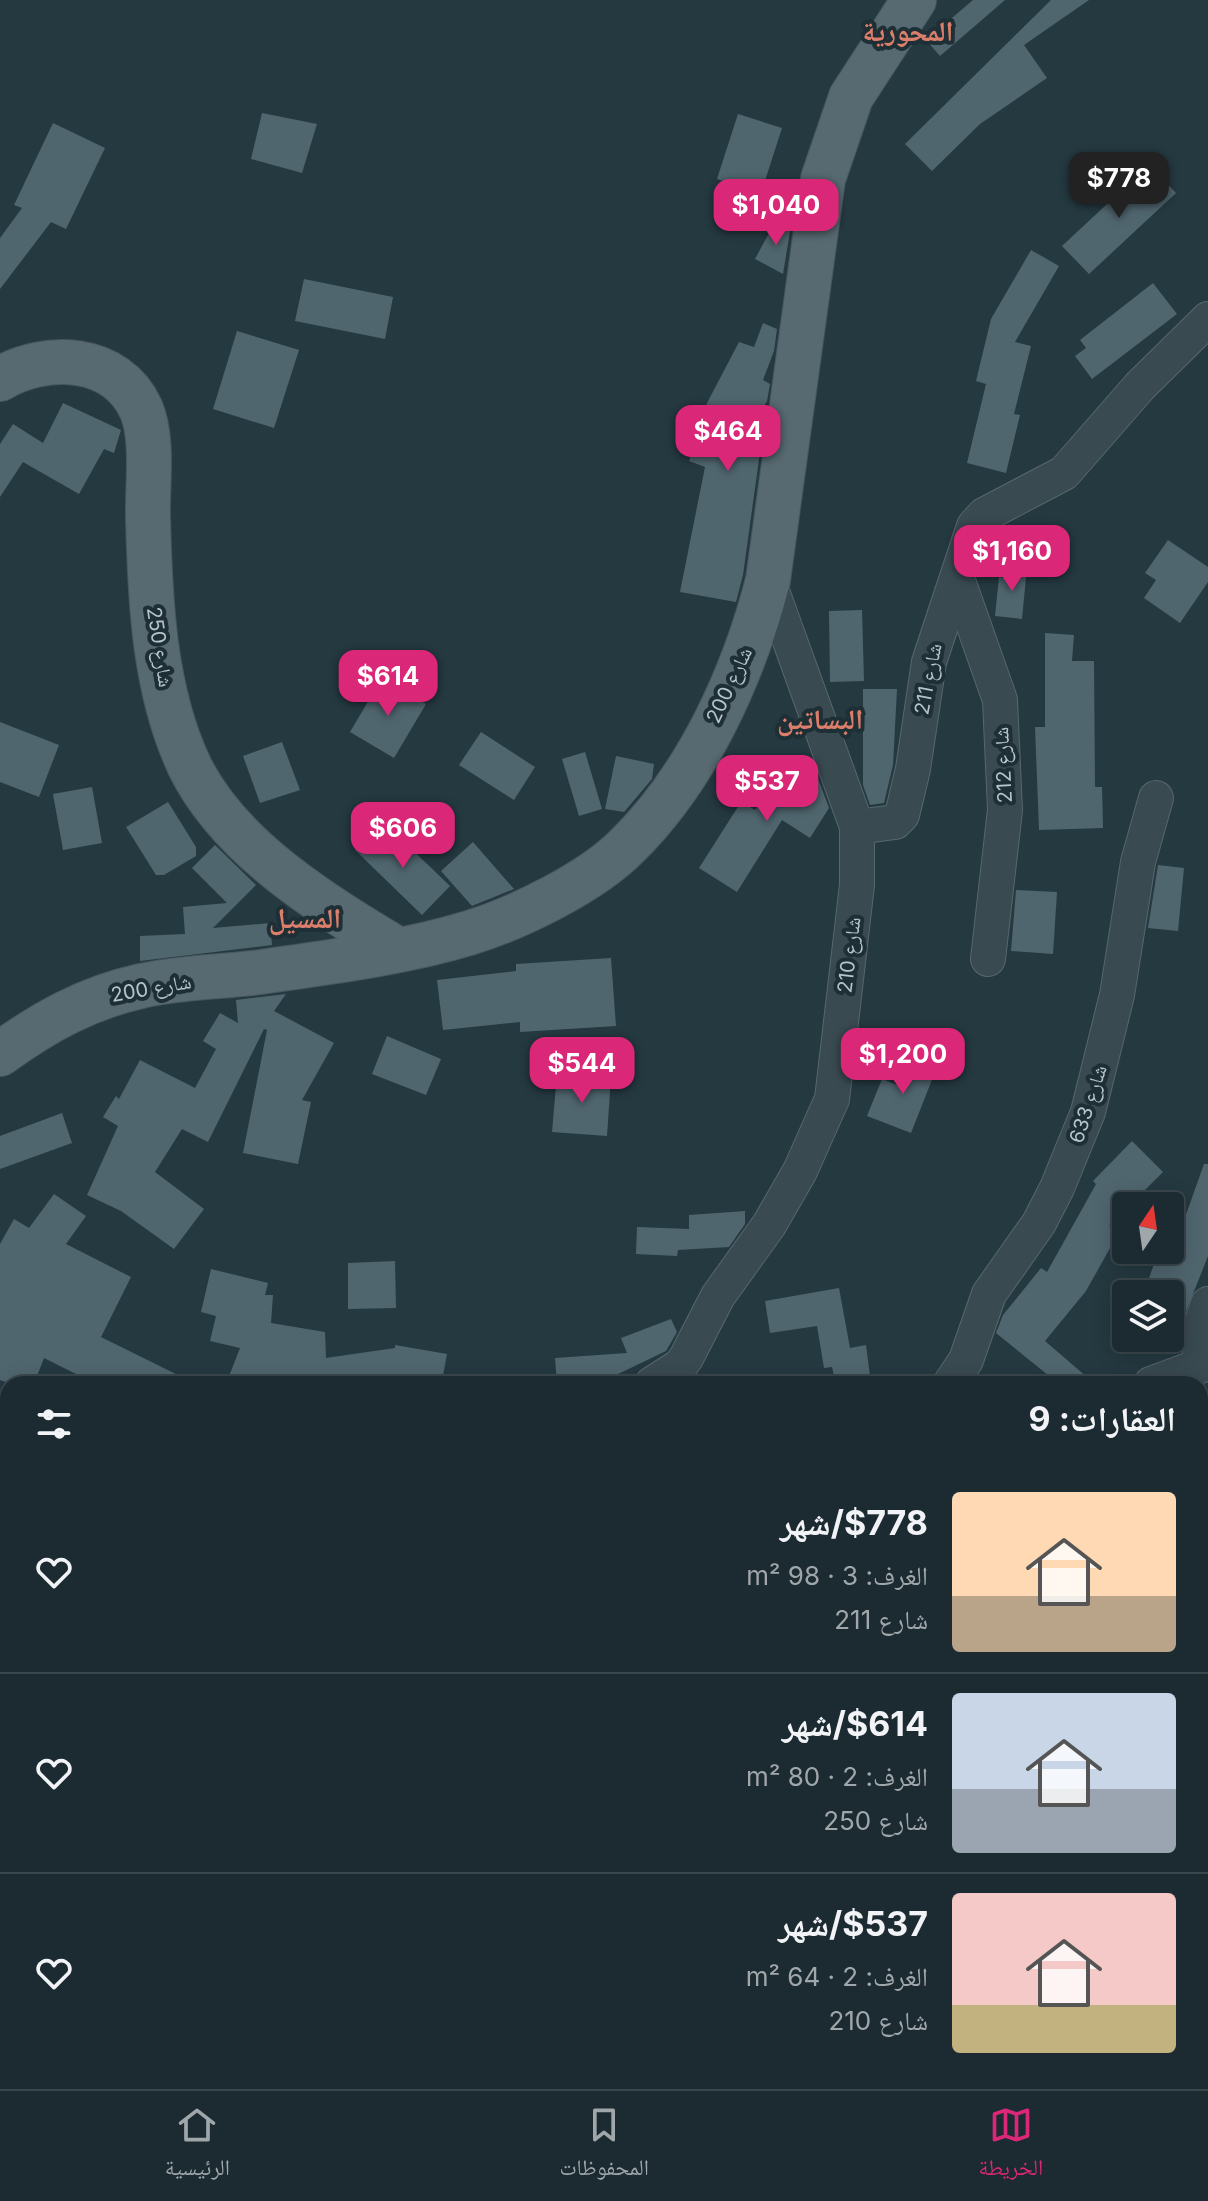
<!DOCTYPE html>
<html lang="ar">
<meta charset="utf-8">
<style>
body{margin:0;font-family:Inter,"Noto Naskh Arabic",sans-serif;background:#253339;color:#f1f3f6;direction:rtl;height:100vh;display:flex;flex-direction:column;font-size:30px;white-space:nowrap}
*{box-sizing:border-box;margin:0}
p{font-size:26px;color:#a0a7ab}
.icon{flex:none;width:44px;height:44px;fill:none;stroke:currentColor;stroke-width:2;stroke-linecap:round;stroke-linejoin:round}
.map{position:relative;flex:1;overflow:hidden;direction:ltr}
.panel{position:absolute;left:0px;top:1376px;width:1208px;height:714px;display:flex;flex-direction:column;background:#1c2b31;border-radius:24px 24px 0 0;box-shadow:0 4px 20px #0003,0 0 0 2px #3a474d;direction:rtl}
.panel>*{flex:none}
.needle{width:52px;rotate:13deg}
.tools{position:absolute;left:1112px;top:1192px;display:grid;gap:16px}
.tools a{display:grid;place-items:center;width:72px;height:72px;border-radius:8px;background:#1c2b31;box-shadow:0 4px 20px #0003,0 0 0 2px #3a474d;font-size:40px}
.price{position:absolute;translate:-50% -68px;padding:0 18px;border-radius:16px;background:#db2777;color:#fff;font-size:26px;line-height:52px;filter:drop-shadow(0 2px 4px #0008)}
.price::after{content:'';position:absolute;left:50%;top:48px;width:24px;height:18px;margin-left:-12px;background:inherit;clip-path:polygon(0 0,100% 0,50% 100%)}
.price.active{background:#222;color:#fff}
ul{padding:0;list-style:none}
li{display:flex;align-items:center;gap:24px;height:200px;padding:0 32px}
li+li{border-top:2px solid #3a474d}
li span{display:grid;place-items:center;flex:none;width:224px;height:160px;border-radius:8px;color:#555}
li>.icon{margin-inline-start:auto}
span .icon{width:96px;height:96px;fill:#fffc;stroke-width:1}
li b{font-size:34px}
h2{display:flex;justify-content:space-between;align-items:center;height:96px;padding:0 32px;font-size:34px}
.tabs{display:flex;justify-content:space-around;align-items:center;height:112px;border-top:2px solid #3a474d;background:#1c2b31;font-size:22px;color:#a0a7ab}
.tabs a{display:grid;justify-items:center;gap:4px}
.tabs .active{color:#db2777}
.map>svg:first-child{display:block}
</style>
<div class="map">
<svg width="1208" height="2089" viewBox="0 0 1208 2089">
<rect width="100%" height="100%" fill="#253941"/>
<g fill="#50666f">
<path d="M973,0H1005L940,56L926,40Z"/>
<path d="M1051,0H1089L1024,45L1047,78L980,124L932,171L905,144Z"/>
<path d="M262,113L317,124L302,173L251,159Z"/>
<path d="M738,114L782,128L761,193L717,179Z"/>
<path d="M53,123L105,148L66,229L51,222L0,289V238L22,208L14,205Z"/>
<path d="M1149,165L1176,193L1089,274L1062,246Z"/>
<path d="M777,218L791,225L783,274L755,259Z"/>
<path d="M1031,250L1059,266L1015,342L1031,346L1014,414L1020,415L1006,473L967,463L986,384L976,381L991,319Z"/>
<path d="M304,279L393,297L385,339L295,321Z"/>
<path d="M1153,283L1177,314L1092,379L1075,356L1086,348L1080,340Z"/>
<path d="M763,323L777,329L774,351L763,380L770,384L767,401L749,434L762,438L743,575L736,602L680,592L705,467L689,461L707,403L739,342L754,347Z"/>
<path d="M237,331L299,350L274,428L213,409Z"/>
<path d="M63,403L121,430L114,453L104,449L79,494L23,462L0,497V444L13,424L43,443Z"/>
<path d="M1168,540L1208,567V582L1180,623L1144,598L1156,580L1145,573Z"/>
<path d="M1005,565L1027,567L1022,619L995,616L999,577L1004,578Z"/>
<path d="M862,610L864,681L830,682L829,611Z"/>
<path d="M1045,633L1074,635L1072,661H1094L1095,787H1102L1103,828L1039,830L1035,727H1045Z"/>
<path d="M382,678L426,704L394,758L350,732Z"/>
<path d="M863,689H897L893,765L884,803L870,805L863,785Z"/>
<path d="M0,722L59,745L39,797L0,782Z"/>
<path d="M481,732L535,767L514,800L459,765Z"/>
<path d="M282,742L300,790L260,803L243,756Z"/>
<path d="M585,752L602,809L579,816L562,759Z"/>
<path d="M616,756L654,764L652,779L624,812L605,809Z"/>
<path d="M790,756L816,773L829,808L810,838L782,820L737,892L699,868L741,802L755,810Z"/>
<path d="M92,787L102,843L63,850L53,794Z"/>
<path d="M168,802L196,847V856L164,875H156L126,827Z"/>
<path d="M377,828L392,842L398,836L450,886L422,915L355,850Z"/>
<path d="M473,842L514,889L472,906L441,871Z"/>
<path d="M215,845L256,885L213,928L270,923L272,945L140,961V936L185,934L183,907L227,903L192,868Z"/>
<path d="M1158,865L1184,868L1178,931L1148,928Z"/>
<path d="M1016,890L1057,892L1053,954L1011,951Z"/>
<path d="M611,958L616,1026L520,1032V1022L443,1030L437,980L516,971V964Z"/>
<path d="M286,994L274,1011L334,1043L302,1100L311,1102L298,1164L243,1153L267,1030L264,1029L208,1142L182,1129L155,1172L204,1209L174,1249L121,1211L87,1195L118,1126L103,1117L116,1096L119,1099L140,1060L195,1088L216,1049L203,1041L220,1013L238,1023L236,1000Z"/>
<path d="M387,1036L441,1059L426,1095L372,1074Z"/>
<path d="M908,1056L937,1067L911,1133L867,1116L882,1079L897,1085Z"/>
<path d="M557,1074L611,1077L607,1136L552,1132Z"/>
<path d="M62,1113L72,1143L0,1169V1136Z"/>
<path d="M1132,1141L1163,1172L1109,1226L1119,1232L1086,1291L1045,1341L1095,1384H1059L996,1333L1003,1315L1041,1268L1047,1272L1096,1184L1093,1181Z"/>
<path d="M1204,1164H1208V1256L1170,1352V1294H1151L1161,1286L1148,1281L1159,1250H1170V1218L1183,1223Z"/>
<path d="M54,1194L86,1216L66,1244L131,1277L101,1337L196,1384H96L44,1358L34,1384H11L0,1380V1244L14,1219L29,1228Z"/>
<path d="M745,1211V1224L729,1247L678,1250L677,1256L636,1254L637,1227L689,1229V1215Z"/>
<path d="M395,1261L396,1308L348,1309V1263Z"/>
<path d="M211,1269L268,1283L265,1295H273L271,1323L325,1332L326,1358L395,1348V1345L447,1354L442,1381L418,1377L417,1384H226L240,1348L210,1341L216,1316L201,1312Z"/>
<path d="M839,1288L850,1348L866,1345L871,1384H836L832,1367L824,1368L817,1326L770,1333L765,1301Z"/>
<path d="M671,1319L677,1332L666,1351L616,1375L617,1384H557L555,1358L627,1353L621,1338Z"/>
</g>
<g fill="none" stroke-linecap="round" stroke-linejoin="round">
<defs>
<g id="minor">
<path d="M957,578L1000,700L1005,810L988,959"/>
<path d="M857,827L895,822L902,815L913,769L929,662L974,526L984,515L1064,473L1140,386L1208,319"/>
<path d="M1199,1366L1202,1322L1208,1304"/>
<path d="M652,1384L680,1366L686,1358L718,1296L769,1225L800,1171L832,1099L857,885V827L768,580"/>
<path d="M950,1384L966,1360L989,1294L1039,1223L1057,1188L1088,1112L1117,995L1138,862L1156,798"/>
<path d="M1151,1384L1208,1363"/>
<path d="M0,1832L8,1816"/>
<path d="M1117,2082L1121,2089"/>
</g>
<g id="major">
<path d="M0,379C46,352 116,354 141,409C154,439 147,486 148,518C150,600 154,692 190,767C230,848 322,904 397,949"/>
<path d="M0,1054C44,1022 87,998 141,986C179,977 221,977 261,972C330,962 403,953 469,933C518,918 592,882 628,845C698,776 744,674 768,580L823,179L851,97L914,0"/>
<path d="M0,1585L8,1589"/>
<path d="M1200,2030L1208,2029"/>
<path d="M8,2089L13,2082"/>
</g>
</defs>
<use href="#minor" stroke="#57676e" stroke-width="36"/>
<use href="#major" stroke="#46565d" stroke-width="46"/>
<g stroke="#47605c" stroke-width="5" stroke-dasharray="6 6" stroke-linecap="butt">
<path d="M1200,1726L1208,1729"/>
<path d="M127,2089L134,2082"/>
</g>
<use href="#minor" stroke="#394a51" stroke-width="34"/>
<use href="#major" stroke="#576971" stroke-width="44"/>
</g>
<g text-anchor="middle" stroke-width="8" stroke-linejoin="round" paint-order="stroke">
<g font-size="20" fill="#b6c4cb" stroke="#1e2f36">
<text transform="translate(160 647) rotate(81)" y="7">شارع 250</text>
<text transform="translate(928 679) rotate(-79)" y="7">شارع 211</text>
<text transform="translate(729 685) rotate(-65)" y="7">شارع 200</text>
<text transform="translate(1003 765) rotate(-93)" y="7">شارع 212</text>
<text transform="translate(849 955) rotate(-83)" y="7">شارع 210</text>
<text transform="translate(151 988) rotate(-10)" y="7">شارع 200</text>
<text transform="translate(1088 1104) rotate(-72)" y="7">شارع 633</text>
</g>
<g font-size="28" font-weight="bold" fill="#db7e6b" stroke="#1e2f36">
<text x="908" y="41">المحورية</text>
<text x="820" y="729">البساتين</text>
<text x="305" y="928">المسيل</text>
</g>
</g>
</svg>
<div class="tools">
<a><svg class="needle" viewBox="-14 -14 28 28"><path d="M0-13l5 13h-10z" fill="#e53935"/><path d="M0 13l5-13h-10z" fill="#a0a7ab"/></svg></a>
<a><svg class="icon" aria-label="layers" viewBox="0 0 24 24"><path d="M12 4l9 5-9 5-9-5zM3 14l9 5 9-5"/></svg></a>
</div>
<b class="price active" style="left:1119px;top:220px">$778</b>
<b class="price" style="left:776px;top:247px">$1,040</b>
<b class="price" style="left:728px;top:473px">$464</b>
<b class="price" style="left:1012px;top:593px">$1,160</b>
<b class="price" style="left:388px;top:718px">$614</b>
<b class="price" style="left:767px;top:823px">$537</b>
<b class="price" style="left:403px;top:870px">$606</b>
<b class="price" style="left:903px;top:1096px">$1,200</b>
<b class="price" style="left:582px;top:1105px">$544</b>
<section class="panel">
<h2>العقارات: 9<svg class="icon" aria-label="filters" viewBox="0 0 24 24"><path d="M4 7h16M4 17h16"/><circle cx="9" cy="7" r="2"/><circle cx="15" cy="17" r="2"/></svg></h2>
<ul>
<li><span style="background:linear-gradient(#ffd9b3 65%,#b9a48a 0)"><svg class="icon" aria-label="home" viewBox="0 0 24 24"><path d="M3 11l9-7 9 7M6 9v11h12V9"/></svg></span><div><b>$778/شهر</b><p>الغرف: 3 · 98 m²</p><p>شارع 211</p></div><svg class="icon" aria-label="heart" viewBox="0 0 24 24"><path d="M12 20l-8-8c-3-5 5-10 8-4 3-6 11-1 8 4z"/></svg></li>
<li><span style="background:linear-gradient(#c9d6e8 60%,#9aa5b1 0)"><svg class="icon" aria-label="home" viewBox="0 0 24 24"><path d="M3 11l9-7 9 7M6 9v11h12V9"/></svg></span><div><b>$614/شهر</b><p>الغرف: 2 · 80 m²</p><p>شارع 250</p></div><svg class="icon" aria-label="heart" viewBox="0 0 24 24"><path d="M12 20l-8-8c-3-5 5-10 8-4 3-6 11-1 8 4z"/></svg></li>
<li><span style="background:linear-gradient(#f6c9c9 70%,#c2b280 0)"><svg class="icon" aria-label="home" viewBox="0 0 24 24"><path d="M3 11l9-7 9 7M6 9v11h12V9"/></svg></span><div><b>$537/شهر</b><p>الغرف: 2 · 64 m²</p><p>شارع 210</p></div><svg class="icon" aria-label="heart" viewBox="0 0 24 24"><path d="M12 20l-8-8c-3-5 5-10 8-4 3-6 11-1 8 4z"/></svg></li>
</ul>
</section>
</div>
<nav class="tabs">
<a class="active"><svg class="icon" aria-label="map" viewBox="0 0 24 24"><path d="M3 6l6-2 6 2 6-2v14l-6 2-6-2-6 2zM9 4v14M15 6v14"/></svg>الخريطة</a>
<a><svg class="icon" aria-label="saved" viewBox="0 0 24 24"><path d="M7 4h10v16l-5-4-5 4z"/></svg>المحفوظات</a>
<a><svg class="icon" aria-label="home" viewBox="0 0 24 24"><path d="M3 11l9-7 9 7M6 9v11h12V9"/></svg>الرئيسية</a>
</nav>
